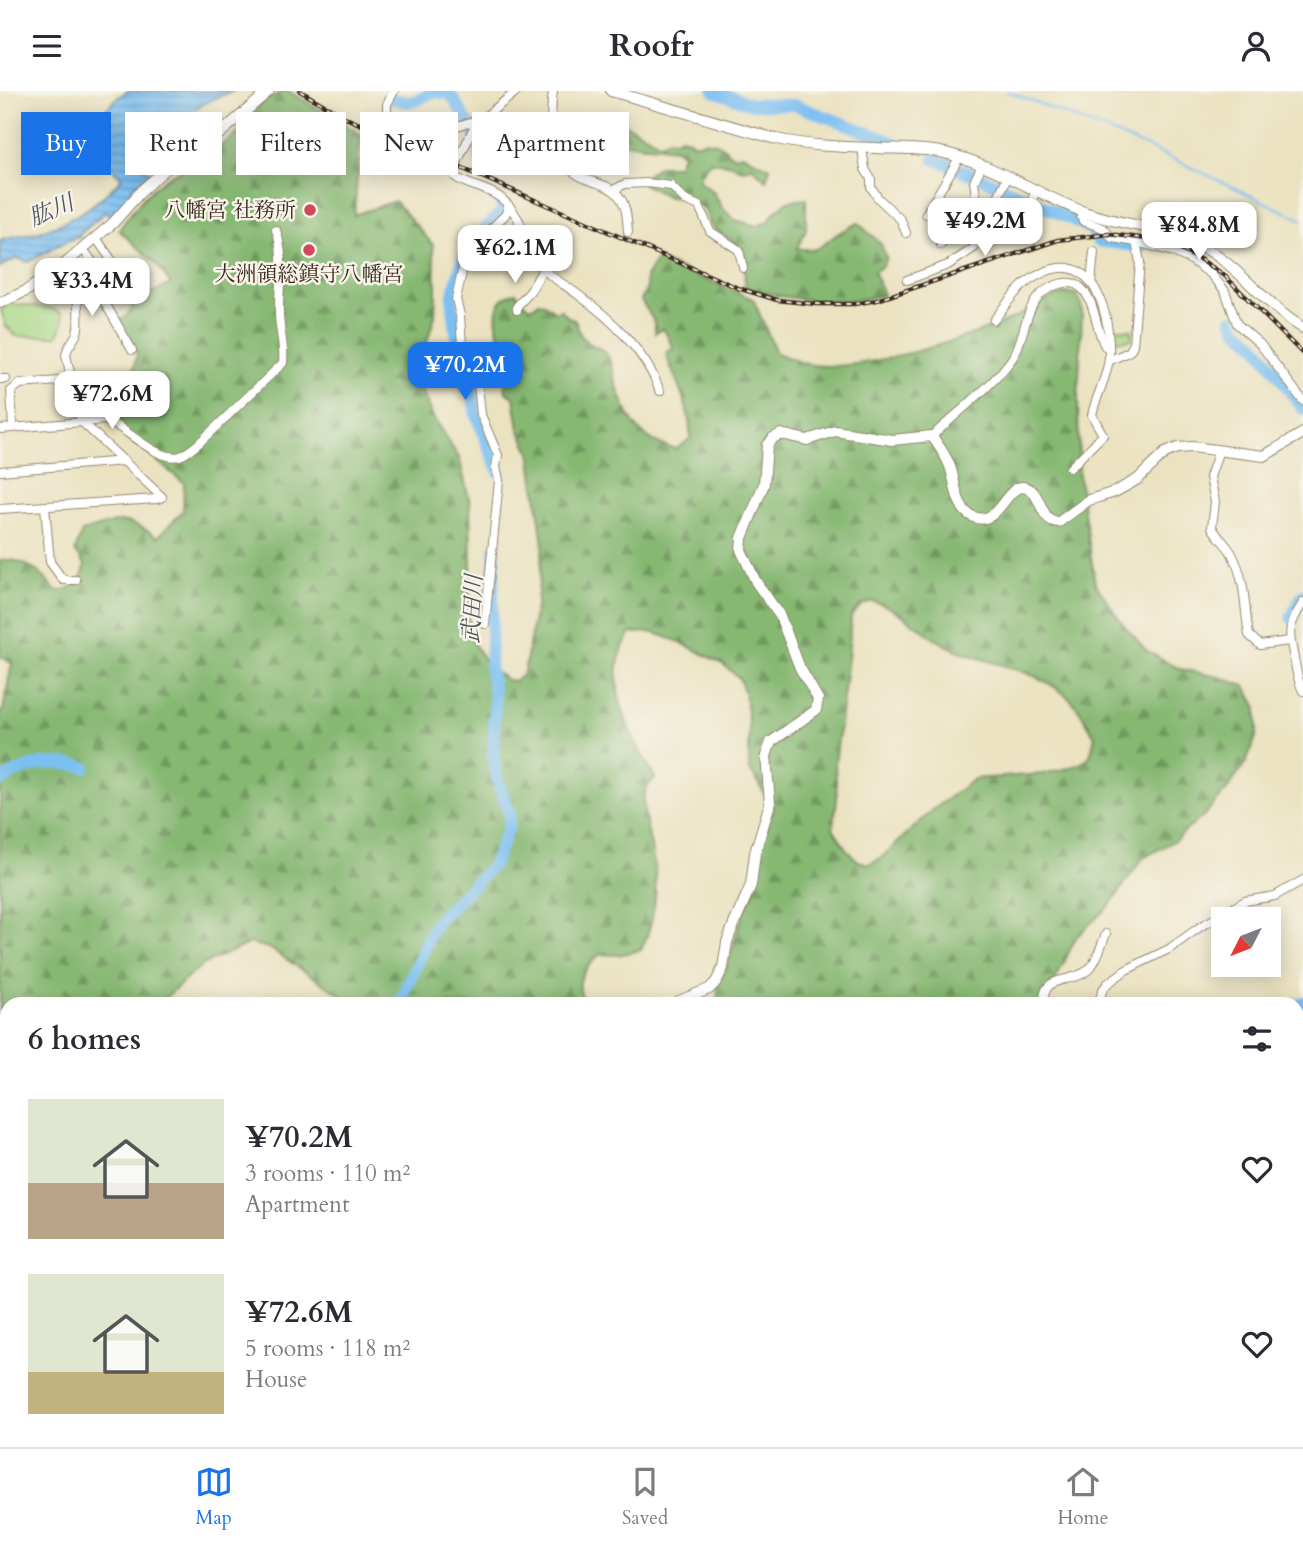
<!DOCTYPE html>
<meta charset="utf-8">
<style>
body{margin:0;font-family:Cardo,"Noto Serif JP",serif;background:#f7f7f7;color:#2b2b33;height:100vh;display:flex;flex-direction:column;font-size:26px;white-space:nowrap}
*{box-sizing:border-box;margin:0}
p{font-size:23px;color:#7c7c81}
.icon{flex:none;width:38px;height:38px;fill:none;stroke:currentColor;stroke-width:2;stroke-linecap:round;stroke-linejoin:round}
.map{position:relative;flex:1;overflow:hidden}
.panel{position:absolute;left:0px;top:906px;width:1304px;height:450px;display:flex;flex-direction:column;background:#fff;border-radius:21px 21px 0 0;box-shadow:0 4px 18px #0003}
.panel>*{flex:none}
.banner{position:absolute;left:21px;top:21px;width:700px;height:63px;display:flex;gap:14px}
.needle{width:46px;rotate:228deg}
.tools{position:absolute;left:1211px;top:816px;display:grid;gap:14px}
.tools a{display:grid;place-items:center;width:70px;height:70px;border-radius:0px;background:#fff;box-shadow:0 4px 18px #0003;font-size:35px}
.price{position:absolute;translate:-50% -60px;padding:0 16px;border-radius:14px;background:#fff;color:#222;font-size:23px;line-height:46px;filter:drop-shadow(0 2px 4px #0008)}
.price::after{content:'';position:absolute;left:50%;top:42px;width:21px;height:16px;margin-left:-10px;background:inherit;clip-path:polygon(0 0,100% 0,50% 100%)}
.price.selected{background:#1a73e8;color:#fff}
ul{padding:0;list-style:none}
li{display:flex;align-items:center;gap:21px;height:175px;padding:0 28px}
li span{display:grid;place-items:center;flex:none;width:196px;height:140px;border-radius:0px;color:#555}
li>.icon{margin-inline-start:auto}
span .icon{width:84px;height:84px;fill:#fffc;stroke-width:1}
li b{font-size:30px}
h2{display:flex;justify-content:space-between;align-items:center;height:84px;padding:0 28px;font-size:30px}
.pill{padding:0 24px;border-radius:0px;background:#fff;box-shadow:0 4px 18px #0003;font-size:24px;line-height:63px}
.pill.selected{background:#1a73e8;color:#fff}
header{display:flex;justify-content:space-between;align-items:center;height:91px;padding:0 28px;background:#fff;font-size:32px;font-weight:700}
.menu{display:flex;justify-content:space-around;align-items:center;height:98px;border-top:2px solid #e1e1e2;background:#fff;font-size:19px;color:#7c7c81}
.menu a{display:grid;justify-items:center;gap:4px}
.menu .selected{color:#1a73e8}
.map>svg:first-child{display:block}
</style>
<header><svg class="icon" aria-label="menu" viewBox="0 0 24 24"><path d="M4 6h16M4 12h16M4 18h16"/></svg>Roofr<svg class="icon" aria-label="person" viewBox="0 0 24 24"><circle cx="12" cy="8" r="4"/><path d="M4 21q1-7 8-7t8 7"/></svg></header>
<div class="map">
<svg width="1303" height="1356" viewBox="0 0 1303 1356">
<defs>
<pattern id="forest-firs" width="22" height="20" patternUnits="userSpaceOnUse" patternTransform="scale(1.75)"><rect width="22" height="20" fill="#86b872"/><path d="M5 1l3.5 6h-7zM16 11l3.5 6h-7z" fill="#6f965d"/></pattern>
<pattern id="water-rules" width="6" height="5" patternUnits="userSpaceOnUse" patternTransform="scale(1.75)"><rect width="6" height="5" fill="#7bc0f2"/><path d="M0 2.5h6" fill="none" stroke="#669cc3"/></pattern>
</defs>
<rect width="100%" height="100%" fill="#f7f3e8"/>
<filter id="ink" filterUnits="userSpaceOnUse"><feTurbulence type="fractalNoise" baseFrequency=".0143" numOctaves="2"/><feDisplacementMap in="SourceGraphic" scale="14" xChannelSelector="R" yChannelSelector="G"/><feConvolveMatrix kernelMatrix="1 2 1 2 8 2 1 2 1" color-interpolation-filters="sRGB"/></filter>
<filter id="wash" filterUnits="userSpaceOnUse"><feTurbulence type="fractalNoise" baseFrequency=".00686" numOctaves="4" result="noise"/><feDisplacementMap in="SourceGraphic" scale="28" xChannelSelector="R" yChannelSelector="G"/><feGaussianBlur stdDeviation="1.57" result="paint"/><feColorMatrix in="noise" values="0 0 0 0 0 0 0 0 0 0 0 0 0 0 0 0 0 1.4 0 .05"/><feComposite in="paint" operator="in"/></filter>
<g filter="url(#wash)">
<rect width="100%" height="100%" fill="#eae2c0"/>
<g fill="#a8d885" stroke="#728152" stroke-width="2">
<path d="M11,213L51,217L62,222C64,232 62,237 57,245H16L6,235L1,219Z"/>
<path d="M1111,237L1132,239V248L1111,250Z"/>
</g>
<g fill="url(#forest-firs)" stroke="#607148" stroke-width="2" fill-rule="evenodd">
<path d="M282,0H288L361,43L354,124L395,110L433,154L436,195L435,224L416,288L434,328L459,367L470,412L471,485L468,528L474,553L488,575L507,589L516,590L524,582L537,511L543,453L530,360L519,338L514,306L506,301C504,286 504,271 501,257C497,235 488,209 516,201L521,210L531,217L539,211C547,213 549,217 556,221L561,219L568,226L576,230C578,242 582,249 594,255C596,256 602,258 604,260C613,269 613,284 617,295C628,329 638,349 676,358L690,348C692,317 675,290 666,262L674,257L663,237L655,242V232L641,209L647,197L646,186L657,168L753,208L776,262C788,266 800,272 812,274C861,281 966,248 1012,228C1030,220 1055,198 1076,203L1081,212L1082,223L1078,308L1079,388L1095,492L1123,533L1146,559L1180,578L1219,586L1245,595L1257,617V643L1246,671L1227,699L1204,724L1175,749L1142,768L1109,815L1076,846L1044,913H717L718,893L727,875L743,821L756,798V777L760,757L774,718L749,677V634L745,603L739,587L723,573L680,551L652,541L631,542C598,588 631,645 655,687C652,690 646,695 645,700C639,716 654,760 655,780C657,807 653,834 641,859L618,864L600,863C583,878 572,892 586,913H355L269,857L250,852L202,874L158,913L7,914V1349H742L744,1356H0V622L3,619L12,572L0,566V469C24,466 42,482 56,500C73,499 83,491 85,473L75,460L82,441C120,430 123,423 158,446L183,420L184,392L156,369L157,364L133,352L109,327L108,293L124,279L134,278L137,263L118,230L125,226L133,217L129,211C135,201 139,203 149,202C156,201 164,196 171,193L156,173L119,139C137,112 161,82 194,75L238,42L259,15ZM872,510C902,517 922,543 950,556C989,575 1041,577 1072,610C1082,621 1088,634 1095,646L1090,665L1082,672L1069,677L1043,683L974,688L934,718L881,767L869,773L858,770L847,759L833,737L837,709L835,673L848,566L851,525L861,514Z"/>
<path d="M606,30L625,33L661,53L668,48L675,49L681,46L688,48L694,53C705,49 722,49 728,62L734,65L742,63L770,77L766,89L751,75C741,83 739,76 729,73C723,72 716,72 710,71L700,83L699,90L714,102L722,117L735,129L757,135L768,131L775,121L788,110L806,108V139L797,157C817,161 818,158 833,146C840,141 850,136 858,132L881,153L886,167L882,175L874,181L883,204C839,216 788,209 745,196C745,180 745,157 730,148C713,137 711,140 705,119L684,107L669,106L643,93V87L659,75H678L682,63L676,58C653,54 626,57 606,43Z"/>
<path d="M1303,1091V1356H1070V1349H1297V1100Z"/>
<path d="M823,1349H1004L1001,1356H825Z"/>
</g>
<path fill="url(#water-rules)" stroke="#5b7588" stroke-width="2" d="M128,0H234C217,7 192,14 184,32L187,35L196,30L197,34L193,40L146,71L144,77L152,83L139,95L138,93L133,96L129,107L112,125L105,121L79,144L80,146L69,149L28,171L17,167L0,176V150C14,145 29,145 43,140C73,130 102,110 122,87L99,64L85,66L77,40L101,24L117,7Z"/>
<g fill="none" stroke-linecap="round" stroke-linejoin="round">
<path stroke="#7bc0f2" stroke-width="2" d="M1007,0L1150,57L1303,129"/>
<g stroke="#7bc0f2" stroke-width="12">
<path d="M714,0L751,13L795,14L893,51"/>
<path d="M393,8L407,11L416,10L433,1L448,3L453,7L474,42L482,72L491,78"/>
<path d="M934,68L1005,97L1092,138L1098,150L1142,156"/>
<path d="M1232,228L1236,237L1256,254L1303,318"/>
<path d="M499,381L476,324L470,287L459,267L452,207L464,164L470,152L500,123L503,115L500,111"/>
<path d="M1291,527L1303,504"/>
<path d="M0,690C30,672 51,668 85,676"/>
<path d="M399,914L436,831L493,774L509,735V722L497,688L493,666L495,609L490,577L495,458"/>
<path d="M1297,915L1303,911"/>
</g>
</g>
</g>
<g filter="url(#ink)">
<g fill="none" stroke-linecap="round" stroke-linejoin="round">
<defs>
<g id="minor">
<path d="M394,0L387,13V23C397,33 415,42 429,43L481,28"/>
<path d="M517,0L475,34L453,80L454,85C468,96 488,96 502,108C525,127 524,153 539,173C547,185 566,194 577,203C611,227 646,261 660,300"/>
<path d="M553,0C549,31 550,72 584,87C595,92 610,94 618,104C627,114 627,128 628,141"/>
<path d="M862,57L865,78L871,88V96L878,107L901,129L906,142"/>
<path d="M613,99L625,93L647,92L671,95L685,109L699,115L710,140L739,159L743,177"/>
<path d="M1084,121L1081,126L1083,130L1103,137L1112,147L1136,151L1140,171L1133,254L1130,260L1109,270"/>
<path d="M926,123L959,67"/>
<path d="M1025,124L1036,100"/>
<path d="M96,147L115,174L134,194"/>
<path d="M1136,151L1173,161L1191,169L1212,184L1225,200L1237,233L1260,253L1303,310"/>
<path d="M941,154L976,104L974,91L981,76"/>
<path d="M907,189L948,174L974,157L1007,87"/>
<path d="M1091,192L1094,161"/>
<path d="M101,195L105,212L132,259"/>
<path d="M517,219V215L530,201L543,178"/>
<path d="M994,229C1004,217 1013,202 1026,192C1088,146 1111,214 1109,266C1108,286 1096,304 1092,324L1103,344L1070,377"/>
<path d="M0,288H6"/>
<path d="M13,337L11,300L20,293L72,289"/>
<path d="M0,338L106,329C127,337 157,371 180,365C186,363 193,357 198,353L283,272C285,255 279,239 279,222C278,193 286,167 276,139"/>
<path d="M932,345C955,324 996,292 1013,266C1025,247 1024,219 1041,203C1052,194 1068,187 1080,196C1096,209 1095,238 1105,255"/>
<path d="M1219,359L1210,386L1215,411L1212,436C1217,446 1227,453 1232,463C1246,489 1244,516 1249,544L1260,554L1289,550"/>
<path d="M0,380L125,370"/>
<path d="M45,416L50,471L63,489H76"/>
<path d="M0,418L157,408L162,406L81,330L66,264C67,255 74,250 77,242C80,231 78,216 77,205L108,192L83,158"/>
<path d="M1303,512C1283,542 1291,546 1296,578C1298,586 1299,592 1303,600"/>
<path d="M485,533L499,389L496,376L498,364L481,324L478,293L463,269L460,224L456,208L465,168L472,156L505,124L509,115"/>
<path d="M1044,914C1041,881 1071,894 1088,879C1097,871 1101,854 1106,843"/>
<path d="M1099,914L1102,900L1107,893L1126,879L1169,858L1200,836L1245,810L1275,805L1303,789"/>
<path d="M1297,1183L1303,1192"/>
<path d="M1290,1349L1298,1356"/>
<path d="M432,1356L435,1349"/>
</g>
<g id="tertiary">
<path d="M611,0L776,48C809,55 842,56 876,57C897,58 919,57 940,61C992,71 1038,105 1087,122C1123,134 1161,136 1195,152C1238,172 1263,213 1303,237"/>
<path d="M0,212L26,200L60,177L113,132L144,97L166,78L216,46L269,0"/>
<path d="M675,914L679,910L709,898L716,891L723,877L727,851L734,833L751,794L755,762L770,712L766,665L771,651L816,619L818,608L800,577L780,525L756,491L741,459L742,447L764,393L767,354L773,347L781,343L807,349L835,340L892,349L932,345C938,354 945,363 949,373C955,386 954,403 962,415C964,420 969,424 974,426C1000,437 1006,389 1027,397C1043,403 1039,431 1059,431L1089,409L1115,401L1138,388L1165,362L1177,357L1192,356L1264,365L1303,342"/>
<path d="M760,1349L761,1356"/>
</g>
</defs>
<use href="#minor" stroke="#92866f" stroke-width="10"/>
<use href="#tertiary" stroke="#92866f" stroke-width="12"/>
<use href="#minor" stroke="#fff" stroke-width="8"/>
<use href="#tertiary" stroke="#fff" stroke-width="10"/>
<defs>
<path id="rail" d="M300,0L348,28L738,197L777,209L816,213H854L877,209L1058,149L1109,143L1148,148L1177,157L1201,169L1224,184L1303,263"/>
</defs>
<use href="#rail" stroke="#3b2a1e" stroke-width="4.5"/>
<use href="#rail" stroke="#f7f3e8" stroke-width="2" stroke-dasharray="5" stroke-linecap="butt"/>
</g>
</g>
<g fill="#d1495b" stroke="#f7f3e8" stroke-width="2.5">
<circle cx="310" cy="119" r="7"/>
<circle cx="309" cy="159" r="7"/>
</g>
<g text-anchor="middle" stroke-width="5" stroke-linejoin="round" paint-order="stroke">
<g font-size="21" fill="#3b2a1e" stroke="#f7f3e8" text-anchor="end">
<text x="296" y="126">八幡宮 社務所</text>
<text x="309" y="190" text-anchor="middle">大洲領総鎮守八幡宮</text>
</g>
<g font-size="23" font-style="italic" fill="#4e575e" stroke="#f7f3e8">
<text transform="translate(51 119) rotate(-23)" y="8">肱川</text>
<text transform="translate(472 518) rotate(-87)" y="8">武田川</text>
</g>
</g>
</svg>
<div class="tools">
<a><svg class="needle" viewBox="-14 -14 28 28"><path d="M0-13l5 13h-10z" fill="#e53935"/><path d="M0 13l5-13h-10z" fill="#7c7c81"/></svg></a>
</div>
<b class="price" style="left:985px;top:167px">¥49.2M</b>
<b class="price" style="left:1199px;top:171px">¥84.8M</b>
<b class="price" style="left:515px;top:194px">¥62.1M</b>
<b class="price" style="left:92px;top:227px">¥33.4M</b>
<b class="price selected" style="left:465px;top:311px">¥70.2M</b>
<b class="price" style="left:112px;top:340px">¥72.6M</b>
<div class="banner">
<a class="pill selected">Buy</a>
<a class="pill">Rent</a>
<a class="pill">Filters</a>
<a class="pill">New</a>
<a class="pill">Apartment</a>
</div>
<section class="panel">
<h2>6 homes<svg class="icon" aria-label="filters" viewBox="0 0 24 24"><path d="M4 7h16M4 17h16"/><circle cx="9" cy="7" r="2"/><circle cx="15" cy="17" r="2"/></svg></h2>
<ul>
<li><span style="background:linear-gradient(#dfe7d0 60%,#b9a48a 0)"><svg class="icon" aria-label="home" viewBox="0 0 24 24"><path d="M3 11l9-7 9 7M6 9v11h12V9"/></svg></span><div><b>¥70.2M</b><p>3 rooms · 110 m²</p><p>Apartment</p></div><svg class="icon" aria-label="heart" viewBox="0 0 24 24"><path d="M12 20l-8-8c-3-5 5-10 8-4 3-6 11-1 8 4z"/></svg></li>
<li><span style="background:linear-gradient(#dfe7d0 70%,#c2b280 0)"><svg class="icon" aria-label="home" viewBox="0 0 24 24"><path d="M3 11l9-7 9 7M6 9v11h12V9"/></svg></span><div><b>¥72.6M</b><p>5 rooms · 118 m²</p><p>House</p></div><svg class="icon" aria-label="heart" viewBox="0 0 24 24"><path d="M12 20l-8-8c-3-5 5-10 8-4 3-6 11-1 8 4z"/></svg></li>
</ul>
</section>
</div>
<nav class="menu">
<a class="selected"><svg class="icon" aria-label="map" viewBox="0 0 24 24"><path d="M3 6l6-2 6 2 6-2v14l-6 2-6-2-6 2zM9 4v14M15 6v14"/></svg>Map</a>
<a><svg class="icon" aria-label="saved" viewBox="0 0 24 24"><path d="M7 4h10v16l-5-4-5 4z"/></svg>Saved</a>
<a><svg class="icon" aria-label="home" viewBox="0 0 24 24"><path d="M3 11l9-7 9 7M6 9v11h12V9"/></svg>Home</a>
</nav>
